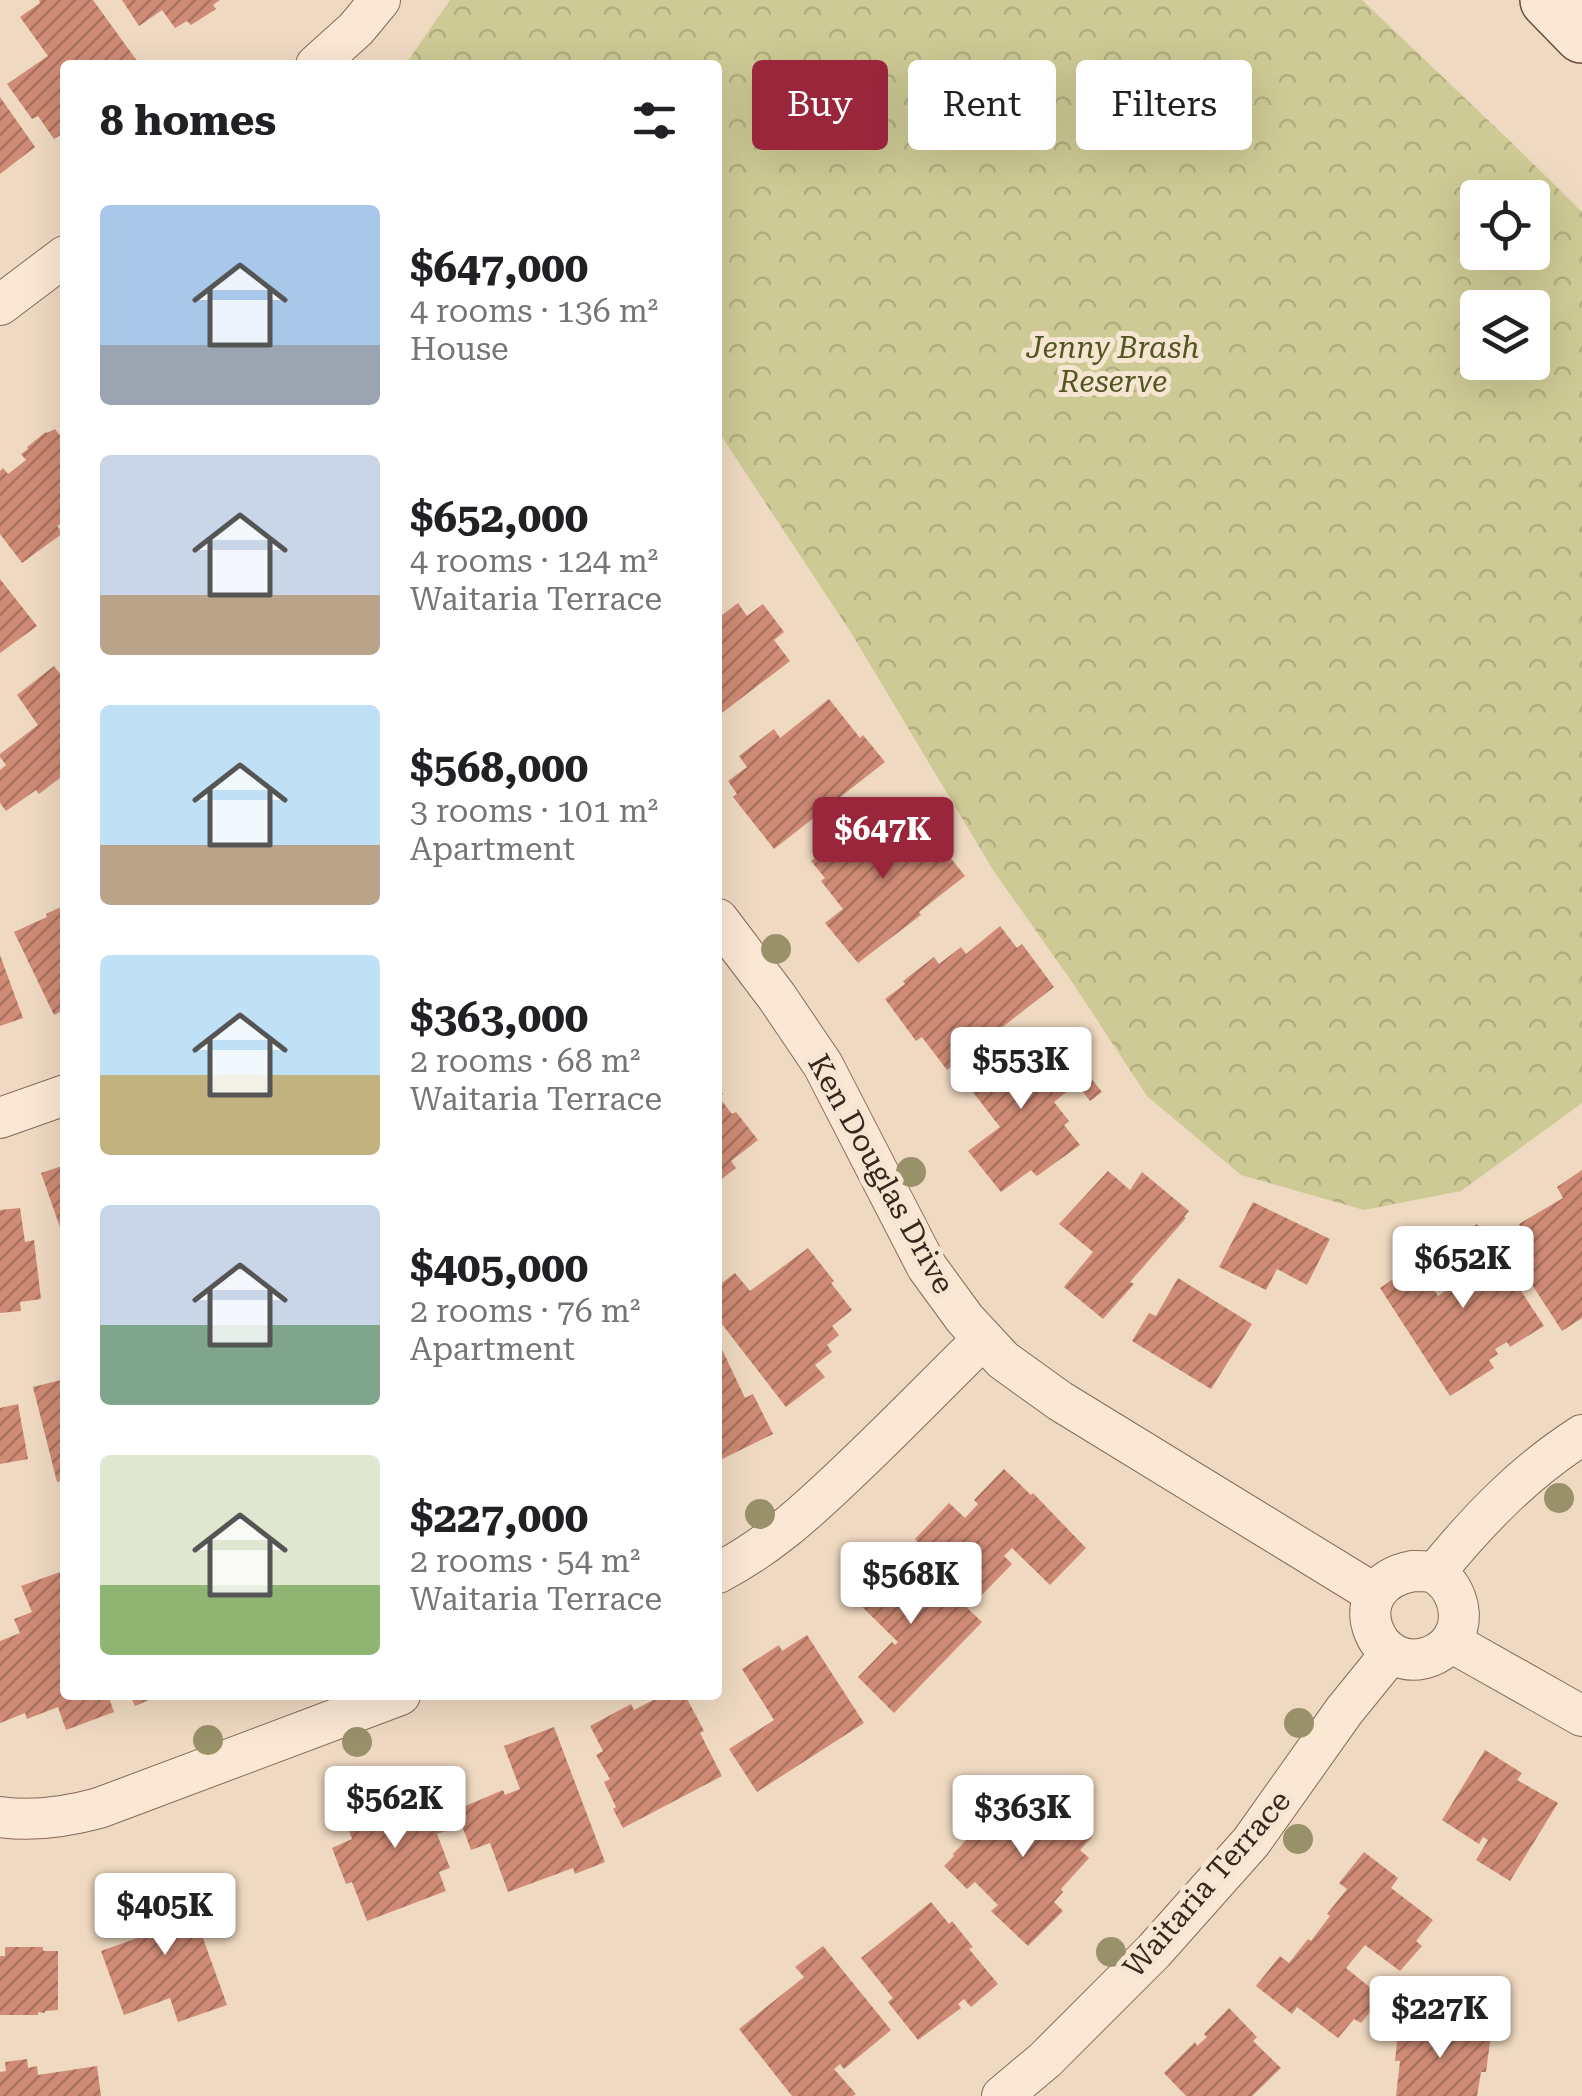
<!DOCTYPE html>
<meta charset="utf-8">
<style>
body{margin:0;font-family:"Roboto Serif",serif;background:#f2f2f2;color:#202124;height:100vh;display:flex;flex-direction:column;font-size:38px;white-space:nowrap}
*{box-sizing:border-box;margin:0}
p{font-size:32px;color:#757577}
.icon{flex:none;width:55px;height:55px;fill:none;stroke:currentColor;stroke-width:2;stroke-linecap:round;stroke-linejoin:round}
.map{position:relative;flex:1;overflow:hidden}
.drawer{position:absolute;left:60px;top:60px;width:662px;height:1640px;display:flex;flex-direction:column;background:#fff;border-radius:10px;box-shadow:0 10px 40px #0002}
.drawer>*{flex:none}
.banner{position:absolute;left:752px;top:60px;width:678px;height:90px;display:flex;gap:20px}
.fabs{position:absolute;left:1460px;top:180px;display:grid;gap:20px}
.fabs a{display:grid;place-items:center;width:90px;height:90px;border-radius:10px;background:#fff;box-shadow:0 10px 40px #0002;font-size:50px}
.price{position:absolute;translate:-50% -85px;padding:0 22px;border-radius:10px;background:#fff;color:#222;font-size:32px;line-height:65px;filter:drop-shadow(0 2px 5px #0008)}
.price::after{content:'';position:absolute;left:50%;top:60px;width:30px;height:22px;margin-left:-15px;background:inherit;clip-path:polygon(0 0,100% 0,50% 100%)}
.price.active{background:#9a263c;color:#fff}
ul{padding:0;list-style:none}
li{display:flex;align-items:center;gap:30px;height:250px;padding:0 40px}
li span{display:grid;place-items:center;flex:none;width:280px;height:200px;border-radius:10px;color:#555}
li>.icon{margin-inline-start:auto}
span .icon{width:120px;height:120px;fill:#fffc;stroke-width:1}
li b{font-size:42px}
h2{display:flex;justify-content:space-between;align-items:center;height:120px;padding:0 40px;font-size:42px}
.tag{padding:0 35px;border-radius:10px;background:#fff;box-shadow:0 10px 40px #0002;font-size:35px;line-height:90px}
.tag.active{background:#9a263c;color:#fff}
.map>svg:first-child{display:block}
</style>
<div class="map">
<svg width="1582" height="2096" viewBox="0 0 1582 2096">
<defs>
<pattern id="forest-crowns" width="20" height="18" patternUnits="userSpaceOnUse" patternTransform="scale(2.5)"><rect width="20" height="18" fill="#ceca95"/><path d="M2 6a3 3 0 1 1 6 0M12 15a3 3 0 1 1 6 0" fill="none" stroke="#b2ad80"/></pattern>
<pattern id="building-hatch" width="6" height="6" patternUnits="userSpaceOnUse" patternTransform="scale(2.5)"><rect width="6" height="6" fill="#cf8b75"/><path d="M-1 1l2-2M0 6l6-6M5 7l2-2" fill="none" stroke="#a9715f"/></pattern>
</defs>
<rect width="100%" height="100%" fill="#efd9c1"/>
<path fill="url(#forest-crowns)" fill-rule="evenodd" d="M450,0H1362L1512,143L1582,212V1103L1461,1191L1364,1210L1241,1175L1147,1096L1072,982L993,870L850,631L718,431V65H405ZM1478,198H1532V252H1478ZM1478,308H1532V362H1478Z"/>
<g fill="url(#building-hatch)">
<path d="M39,0H93L140,65H65V132L54,139L38,116L32,119L7,84L48,56L20,17L40,3Z"/>
<path d="M122,0H220L213,5L216,9L191,25L187,21L175,28L162,10L139,26Z"/>
<path d="M0,97L35,147L0,174Z"/>
<path d="M55,429L65,442V525L63,522L57,526L63,533L22,563L0,534V471L3,468L8,474L26,460L21,454L28,449L27,447L46,432L47,433Z"/>
<path d="M0,579L37,626L0,653Z"/>
<path d="M738,603L747,616L763,604L784,632L774,640L790,661L718,716V618Z"/>
<path d="M54,666L65,680V774L39,794L36,790L6,811L0,803V770L6,765L0,757V754L38,725L17,695Z"/>
<path d="M829,699L860,738L863,735L885,762L774,849L733,797L737,794L728,781L747,767L739,756L774,729L780,738Z"/>
<path d="M893,818L909,838L926,825L930,831L934,828L953,853L949,856L965,876L919,912L921,915L858,963L825,923L843,909L821,881L825,878L811,861L861,822L872,835Z"/>
<path d="M65,905V1010L54,1015L14,932L47,917L46,914Z"/>
<path d="M1000,926L1017,948L1022,944L1054,987L947,1070L922,1037L916,1041L885,999L905,984L903,981L934,957L939,964L961,947L966,954Z"/>
<path d="M0,955L23,1018L0,1026Z"/>
<path d="M1016,1037L1027,1050L1040,1040L1075,1085L1054,1102L1069,1121L1064,1125L1080,1145L1037,1176L1031,1170L1001,1192L968,1151L1000,1127L962,1078Z"/>
<path d="M1085,1071L1102,1092L1090,1101L1074,1080Z"/>
<path d="M718,1087L723,1094L719,1097L732,1114L736,1112L758,1140L731,1161L736,1168L718,1182Z"/>
<path d="M65,1165V1231L62,1233L41,1173Z"/>
<path d="M1582,1170V1318L1562,1331L1520,1266L1533,1258L1516,1232L1521,1228L1519,1224L1563,1198L1557,1187Z"/>
<path d="M1108,1171L1130,1190L1142,1172L1189,1211L1184,1217L1186,1218L1130,1282L1134,1284L1103,1319L1064,1287L1093,1252L1059,1224Z"/>
<path d="M1253,1202L1330,1239L1307,1285L1277,1269L1266,1290L1219,1267Z"/>
<path d="M20,1208L25,1242L34,1240L41,1299L20,1302L21,1311L0,1313V1210Z"/>
<path d="M1477,1224L1544,1326L1510,1347L1507,1342L1495,1349L1498,1354L1489,1360L1494,1368L1450,1396L1380,1288L1416,1264L1438,1296L1460,1281L1439,1249Z"/>
<path d="M808,1248L834,1281L831,1283L852,1310L832,1326L839,1335L827,1345L832,1352L815,1365L825,1377L786,1407L718,1319V1286L735,1273L750,1291Z"/>
<path d="M1178,1278L1252,1324L1211,1389L1132,1341L1149,1313L1156,1316Z"/>
<path d="M718,1341L745,1398L753,1394L773,1434L718,1461Z"/>
<path d="M65,1379V1480L57,1482L33,1387Z"/>
<path d="M18,1404L28,1459L0,1464V1408Z"/>
<path d="M1004,1469L1031,1495L1033,1493L1086,1548L1050,1585L1012,1548L1004,1556L1012,1564L977,1600L915,1539L949,1503L965,1518L978,1504L974,1500Z"/>
<path d="M907,1550L982,1622L894,1713L858,1677L892,1642L895,1645L898,1642L850,1595L880,1565L887,1571Z"/>
<path d="M60,1572L65,1584V1695H108L114,1712L66,1730L58,1707L27,1719L25,1713L0,1723V1641L20,1633L14,1619L32,1612L21,1586Z"/>
<path d="M807,1635L864,1723L757,1792L729,1749L774,1720L742,1669L779,1645L782,1651Z"/>
<path d="M130,1695H161L135,1706Z"/>
<path d="M663,1695H685L704,1731L700,1733L722,1776L623,1828L613,1809L616,1807L604,1782L610,1779L596,1755L603,1751L590,1726L631,1704L634,1710Z"/>
<path d="M554,1727L605,1862L575,1874L573,1868L508,1892L490,1843L471,1850L456,1810L503,1790L505,1795L520,1789L504,1746Z"/>
<path d="M1485,1750L1522,1773L1517,1780L1558,1803L1510,1881L1476,1860L1488,1840L1483,1837L1479,1844L1442,1820Z"/>
<path d="M1028,1777L1092,1837L1080,1850L1089,1858L1061,1889L1063,1892L1054,1902L1063,1911L1028,1946L991,1911L998,1905L975,1882L967,1889L944,1866L954,1856L953,1854L985,1821L987,1823L1003,1806L1001,1804Z"/>
<path d="M429,1782L448,1830L437,1834L450,1868L439,1872L446,1891L367,1921L352,1882L346,1884L332,1848L352,1839L343,1814Z"/>
<path d="M1364,1852L1398,1878L1391,1888L1433,1920L1416,1941L1422,1946L1400,1971L1365,1945L1346,1968L1382,1997L1361,2023L1354,2019L1338,2038L1297,2007L1292,2014L1256,1986L1280,1956L1289,1963L1308,1939L1311,1941L1330,1916L1327,1914L1347,1889L1339,1883Z"/>
<path d="M181,1877L227,2005L178,2022L170,1998L124,2015L101,1951L146,1935L132,1895Z"/>
<path d="M931,1902L949,1924L952,1921L973,1947L969,1949L998,1984L971,2007L964,1999L958,2004L961,2008L918,2040L888,2002L893,1998L861,1958Z"/>
<path d="M823,1946L891,2030L844,2069L840,2064L834,2069L856,2094L853,2096H792L739,2029L804,1977L795,1967Z"/>
<path d="M5,1947H43V1951H58V2010L45,2011V2013L38,2012V2015H0V1956H5Z"/>
<path d="M1229,2008L1257,2037L1253,2041L1281,2068L1252,2096H1186L1164,2073L1195,2042L1197,2046L1207,2037L1204,2034Z"/>
<path d="M1399,2023L1491,2035L1486,2072H1481L1477,2096H1396L1400,2061H1395Z"/>
<path d="M27,2059L28,2068L37,2066L38,2075L97,2066L101,2096H0V2072L6,2071L5,2062Z"/>
</g>
<g fill="none" stroke-linecap="round" stroke-linejoin="round">
<defs>
<g id="street">
<path d="M316,65L356,29L380,0"/>
<path d="M0,305L65,256"/>
<path d="M718,919L777,997L823,1065L927,1267L965,1319L1003,1360L1060,1401L1375,1594"/>
<path d="M0,1118L65,1095"/>
<path d="M1413,1571C1420,1571 1431,1571 1436,1574C1454,1585 1463,1609 1457,1629C1453,1641 1444,1651 1431,1656C1375,1679 1337,1585 1413,1571Z"/>
<path d="M718,1573C769,1546 804,1514 845,1475C892,1431 937,1384 983,1339"/>
<path d="M1435,1573C1478,1520 1524,1472 1582,1435"/>
<path d="M1451,1642L1582,1716"/>
<path d="M0,1817C34,1822 66,1817 99,1808L400,1695"/>
<path d="M1002,2096L1045,2060L1154,1951L1251,1842L1344,1711L1391,1653"/>
</g>
<path id="secondary" d="M1548,0L1582,35"/>
</defs>
<use href="#street" stroke="#896958" stroke-width="42"/>
<use href="#secondary" stroke="#6b4b3b" stroke-width="58"/>
<use href="#street" stroke="#fae8d4" stroke-width="40"/>
<use href="#secondary" stroke="#fae8d4" stroke-width="55"/>
</g>
<g fill="#99916a">
<circle cx="776" cy="949" r="15"/>
<circle cx="911" cy="1172" r="15"/>
<circle cx="1559" cy="1498" r="15"/>
<circle cx="760" cy="1514" r="15"/>
<circle cx="1299" cy="1723" r="15"/>
<circle cx="208" cy="1740" r="15"/>
<circle cx="357" cy="1742" r="15"/>
<circle cx="1298" cy="1839" r="15"/>
<circle cx="1111" cy="1952" r="15"/>
</g>
<g text-anchor="middle" stroke-width="10" stroke-linejoin="round" paint-order="stroke">
<g font-size="30" font-style="italic" fill="#525623" stroke="#f6e5d1">
<text x="1113" y="358">Jenny Brash<tspan x="1113" dy="34">Reserve</tspan></text>
</g>
<g font-size="30" fill="#38251d" stroke="#f6e5d1">
<text transform="translate(881 1174) rotate(61)" y="10">Ken Douglas Drive</text>
<text transform="translate(1207 1884) rotate(-49)" y="10">Waitaria Terrace</text>
</g>
</g>
</svg>
<div class="fabs">
<a><svg class="icon" aria-label="locate" viewBox="0 0 24 24"><circle cx="12" cy="12" r="6"/><path d="M12 2v4M12 18v4M2 12h4M18 12h4"/></svg></a>
<a><svg class="icon" aria-label="layers" viewBox="0 0 24 24"><path d="M12 4l9 5-9 5-9-5zM3 14l9 5 9-5"/></svg></a>
</div>
<b class="price active" style="left:883px;top:882px">$647K</b>
<b class="price" style="left:1021px;top:1112px">$553K</b>
<b class="price" style="left:1463px;top:1311px">$652K</b>
<b class="price" style="left:911px;top:1627px">$568K</b>
<b class="price" style="left:395px;top:1851px">$562K</b>
<b class="price" style="left:1023px;top:1860px">$363K</b>
<b class="price" style="left:165px;top:1958px">$405K</b>
<b class="price" style="left:1440px;top:2061px">$227K</b>
<div class="banner">
<a class="tag active">Buy</a>
<a class="tag">Rent</a>
<a class="tag">Filters</a>
</div>
<section class="drawer">
<h2>8 homes<svg class="icon" aria-label="filters" viewBox="0 0 24 24"><path d="M4 7h16M4 17h16"/><circle cx="9" cy="7" r="2"/><circle cx="15" cy="17" r="2"/></svg></h2>
<ul>
<li><span style="background:linear-gradient(#a9c7e8 70%,#9aa5b1 0)"><svg class="icon" aria-label="home" viewBox="0 0 24 24"><path d="M3 11l9-7 9 7M6 9v11h12V9"/></svg></span><div><b>$647,000</b><p>4 rooms · 136 m²</p><p>House</p></div></li>
<li><span style="background:linear-gradient(#c9d6e8 70%,#b9a48a 0)"><svg class="icon" aria-label="home" viewBox="0 0 24 24"><path d="M3 11l9-7 9 7M6 9v11h12V9"/></svg></span><div><b>$652,000</b><p>4 rooms · 124 m²</p><p>Waitaria Terrace</p></div></li>
<li><span style="background:linear-gradient(#bfe0f5 70%,#b9a48a 0)"><svg class="icon" aria-label="home" viewBox="0 0 24 24"><path d="M3 11l9-7 9 7M6 9v11h12V9"/></svg></span><div><b>$568,000</b><p>3 rooms · 101 m²</p><p>Apartment</p></div></li>
<li><span style="background:linear-gradient(#bfe0f5 60%,#c2b280 0)"><svg class="icon" aria-label="home" viewBox="0 0 24 24"><path d="M3 11l9-7 9 7M6 9v11h12V9"/></svg></span><div><b>$363,000</b><p>2 rooms · 68 m²</p><p>Waitaria Terrace</p></div></li>
<li><span style="background:linear-gradient(#c9d6e8 60%,#7fa58c 0)"><svg class="icon" aria-label="home" viewBox="0 0 24 24"><path d="M3 11l9-7 9 7M6 9v11h12V9"/></svg></span><div><b>$405,000</b><p>2 rooms · 76 m²</p><p>Apartment</p></div></li>
<li><span style="background:linear-gradient(#dfe7d0 65%,#8fb573 0)"><svg class="icon" aria-label="home" viewBox="0 0 24 24"><path d="M3 11l9-7 9 7M6 9v11h12V9"/></svg></span><div><b>$227,000</b><p>2 rooms · 54 m²</p><p>Waitaria Terrace</p></div></li>
</ul>
</section>
</div>
